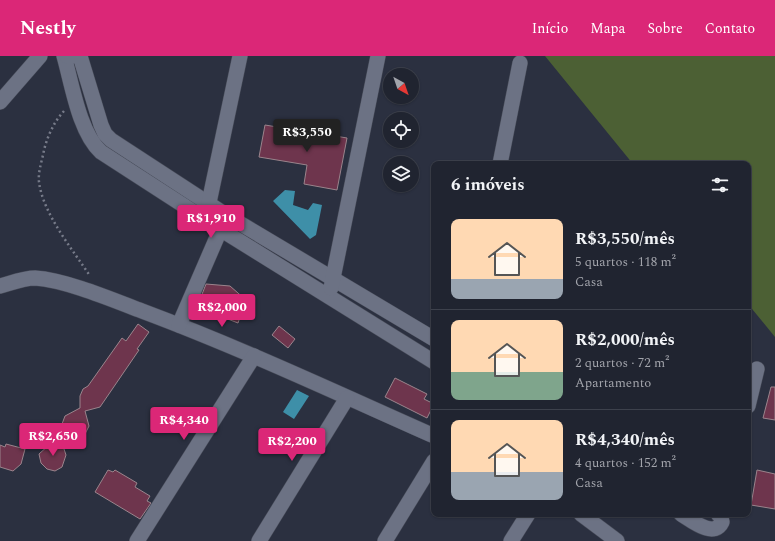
<!DOCTYPE html>
<html lang="pt">
<meta charset="utf-8">
<style>
body{margin:0;font-family:Spectral,serif;background:#2d303c;color:#f1f3f6;height:100vh;display:flex;flex-direction:column;font-size:15px;white-space:nowrap}
*{box-sizing:border-box;margin:0}
p{font-size:13px;color:#a2a4ab}
.icon{flex:none;width:22px;height:22px;fill:none;stroke:currentColor;stroke-width:2;stroke-linecap:round;stroke-linejoin:round}
.map{position:relative;flex:1;overflow:hidden}
.side{position:absolute;left:431px;top:105px;width:320px;height:356px;display:flex;flex-direction:column;background:#202430;border-radius:8px;box-shadow:0 1px 3px #0004,0 0 0 1px #3d414c}
.side>*{flex:none}
.needle{width:26px;rotate:140deg}
.controls{position:absolute;left:383px;top:12px;display:grid;gap:8px}
.controls a{display:grid;place-items:center;width:36px;height:36px;border-radius:50%;background:#202430;box-shadow:0 1px 3px #0004,0 0 0 1px #3d414c;font-size:20px}
.price{position:absolute;translate:-50% -34px;padding:0 9px;border-radius:4px;background:#db2777;color:#fff;font-size:13px;line-height:26px;filter:drop-shadow(0 1px 2px #0008)}
.price::after{content:'';position:absolute;left:50%;top:24px;width:12px;height:9px;margin-left:-6px;background:inherit;clip-path:polygon(0 0,100% 0,50% 100%)}
.price.selected{background:#222;color:#fff}
ul{padding:0;list-style:none}
li{display:flex;align-items:center;gap:12px;height:100px;padding:0 20px}
li+li{border-top:1px solid #3d414c}
li span{display:grid;place-items:center;flex:none;width:112px;height:80px;border-radius:8px;color:#555}
li>.icon{margin-inline-start:auto}
span .icon{width:48px;height:48px;fill:#fffc;stroke-width:1}
li b{font-size:17px}
h2{display:flex;justify-content:space-between;align-items:center;height:48px;padding:0 20px;font-size:17px}
header{display:flex;align-items:center;gap:24px;box-sizing:border-box;height:56px;padding:0 20px;background:#db2777;color:#fff}
header strong{font-size:19px}
nav{display:flex;gap:22px;margin-inline-start:auto;font-size:14px}
.map>svg:first-child{display:block}
</style>
<header>
<strong>Nestly</strong>
<nav><a>Início</a><a>Mapa</a><a>Sobre</a><a>Contato</a></nav>
</header>
<div class="map">
<svg width="775" height="485" viewBox="0 0 775 485">
<rect width="100%" height="100%" fill="#2b3040"/>
<path fill="#4c6034" d="M545,0H775V281L748,248V108H633Z"/>
<g fill="#3e8fa8">
<path d="M285,134L295,135L293,149L308,154L313,147L322,149L316,179L310,183L273,145Z"/>
<path d="M297,334L309,340L294,363L283,356Z"/>
</g>
<g fill="#6e354d" stroke="#9a848c">
<path d="M265,69L296,74L301,69L306,75L347,82L337,134L304,128L307,109L259,101Z"/>
<path d="M206,228L230,230L246,244L238,267L197,251Z"/>
<path d="M138,268L149,276L137,293L139,294L100,351L85,355L89,370L85,378L77,382L67,381L62,368L65,360L80,352V340L83,333L88,330L122,282L126,285Z"/>
<path d="M279,270L295,283L288,292L272,279Z"/>
<path d="M395,322L427,338L424,343L434,348L427,362L385,341Z"/>
<path d="M771,331H775V364L763,362Z"/>
<path d="M6,388L25,393L21,408L13,415L0,411V389L5,391Z"/>
<path d="M49,389L63,390L66,399L62,411L55,415L47,413L41,407L39,398Z"/>
<path d="M108,414L113,416L115,414L137,427L135,431L150,440L147,445L151,447L140,463L95,436Z"/>
<path d="M757,414L775,418V453L751,449Z"/>
</g>
<g fill="none" stroke-linecap="round" stroke-linejoin="round">
<defs>
<g id="minor">
<path d="M64,0C72,28 79,76 101,96L220,173L434,306"/>
<path d="M67,0H80L101,69L105,78L111,84L226,159L434,283"/>
<path d="M0,46L40,0"/>
<path d="M500,108L520,7"/>
<path d="M207,156L240,0"/>
<path d="M0,230C11,227 24,222 35,222C66,224 113,244 142,255C241,292 337,337 434,380"/>
<path d="M331,232L378,0"/>
<path d="M179,269L224,165"/>
<path d="M748,350L757,313"/>
<path d="M581,458L617,485"/>
<path d="M681,458C691,464 714,483 722,466L721,461L718,458"/>
<path d="M137,485L254,300"/>
<path d="M259,485L347,342"/>
<path d="M385,485L434,405"/>
<path d="M511,485L528,458"/>
</g>
</defs>
<use href="#minor" stroke="#474b58" stroke-width="16"/>
<path stroke="#777b89" stroke-width="2.5" stroke-dasharray="2 3" stroke-linecap="butt" d="M64,55C53,67 46,83 43,99C41,108 38,117 39,126C43,158 73,194 90,220"/>
<use href="#minor" stroke="#6c7284" stroke-width="15"/>
</g>
</svg>
<div class="controls">
<a><svg class="needle" viewBox="-14 -14 28 28"><path d="M0-13l5 13h-10z" fill="#e53935"/><path d="M0 13l5-13h-10z" fill="#a2a4ab"/></svg></a>
<a><svg class="icon" aria-label="locate" viewBox="0 0 24 24"><circle cx="12" cy="12" r="6"/><path d="M12 2v4M12 18v4M2 12h4M18 12h4"/></svg></a>
<a><svg class="icon" aria-label="layers" viewBox="0 0 24 24"><path d="M12 4l9 5-9 5-9-5zM3 14l9 5 9-5"/></svg></a>
</div>
<b class="price selected" style="left:307px;top:97px">R$3,550</b>
<b class="price" style="left:211px;top:183px">R$1,910</b>
<b class="price" style="left:222px;top:272px">R$2,000</b>
<b class="price" style="left:184px;top:385px">R$4,340</b>
<b class="price" style="left:53px;top:401px">R$2,650</b>
<b class="price" style="left:292px;top:406px">R$2,200</b>
<section class="side">
<h2>6 imóveis<svg class="icon" aria-label="filters" viewBox="0 0 24 24"><path d="M4 7h16M4 17h16"/><circle cx="9" cy="7" r="2"/><circle cx="15" cy="17" r="2"/></svg></h2>
<ul>
<li><span style="background:linear-gradient(#ffd9b3 75%,#9aa5b1 0)"><svg class="icon" aria-label="home" viewBox="0 0 24 24"><path d="M3 11l9-7 9 7M6 9v11h12V9"/></svg></span><div><b>R$3,550/mês</b><p>5 quartos · 118 m²</p><p>Casa</p></div></li>
<li><span style="background:linear-gradient(#ffd9b3 65%,#7fa58c 0)"><svg class="icon" aria-label="home" viewBox="0 0 24 24"><path d="M3 11l9-7 9 7M6 9v11h12V9"/></svg></span><div><b>R$2,000/mês</b><p>2 quartos · 72 m²</p><p>Apartamento</p></div></li>
<li><span style="background:linear-gradient(#ffd9b3 65%,#9aa5b1 0)"><svg class="icon" aria-label="home" viewBox="0 0 24 24"><path d="M3 11l9-7 9 7M6 9v11h12V9"/></svg></span><div><b>R$4,340/mês</b><p>4 quartos · 152 m²</p><p>Casa</p></div></li>
</ul>
</section>
</div>
